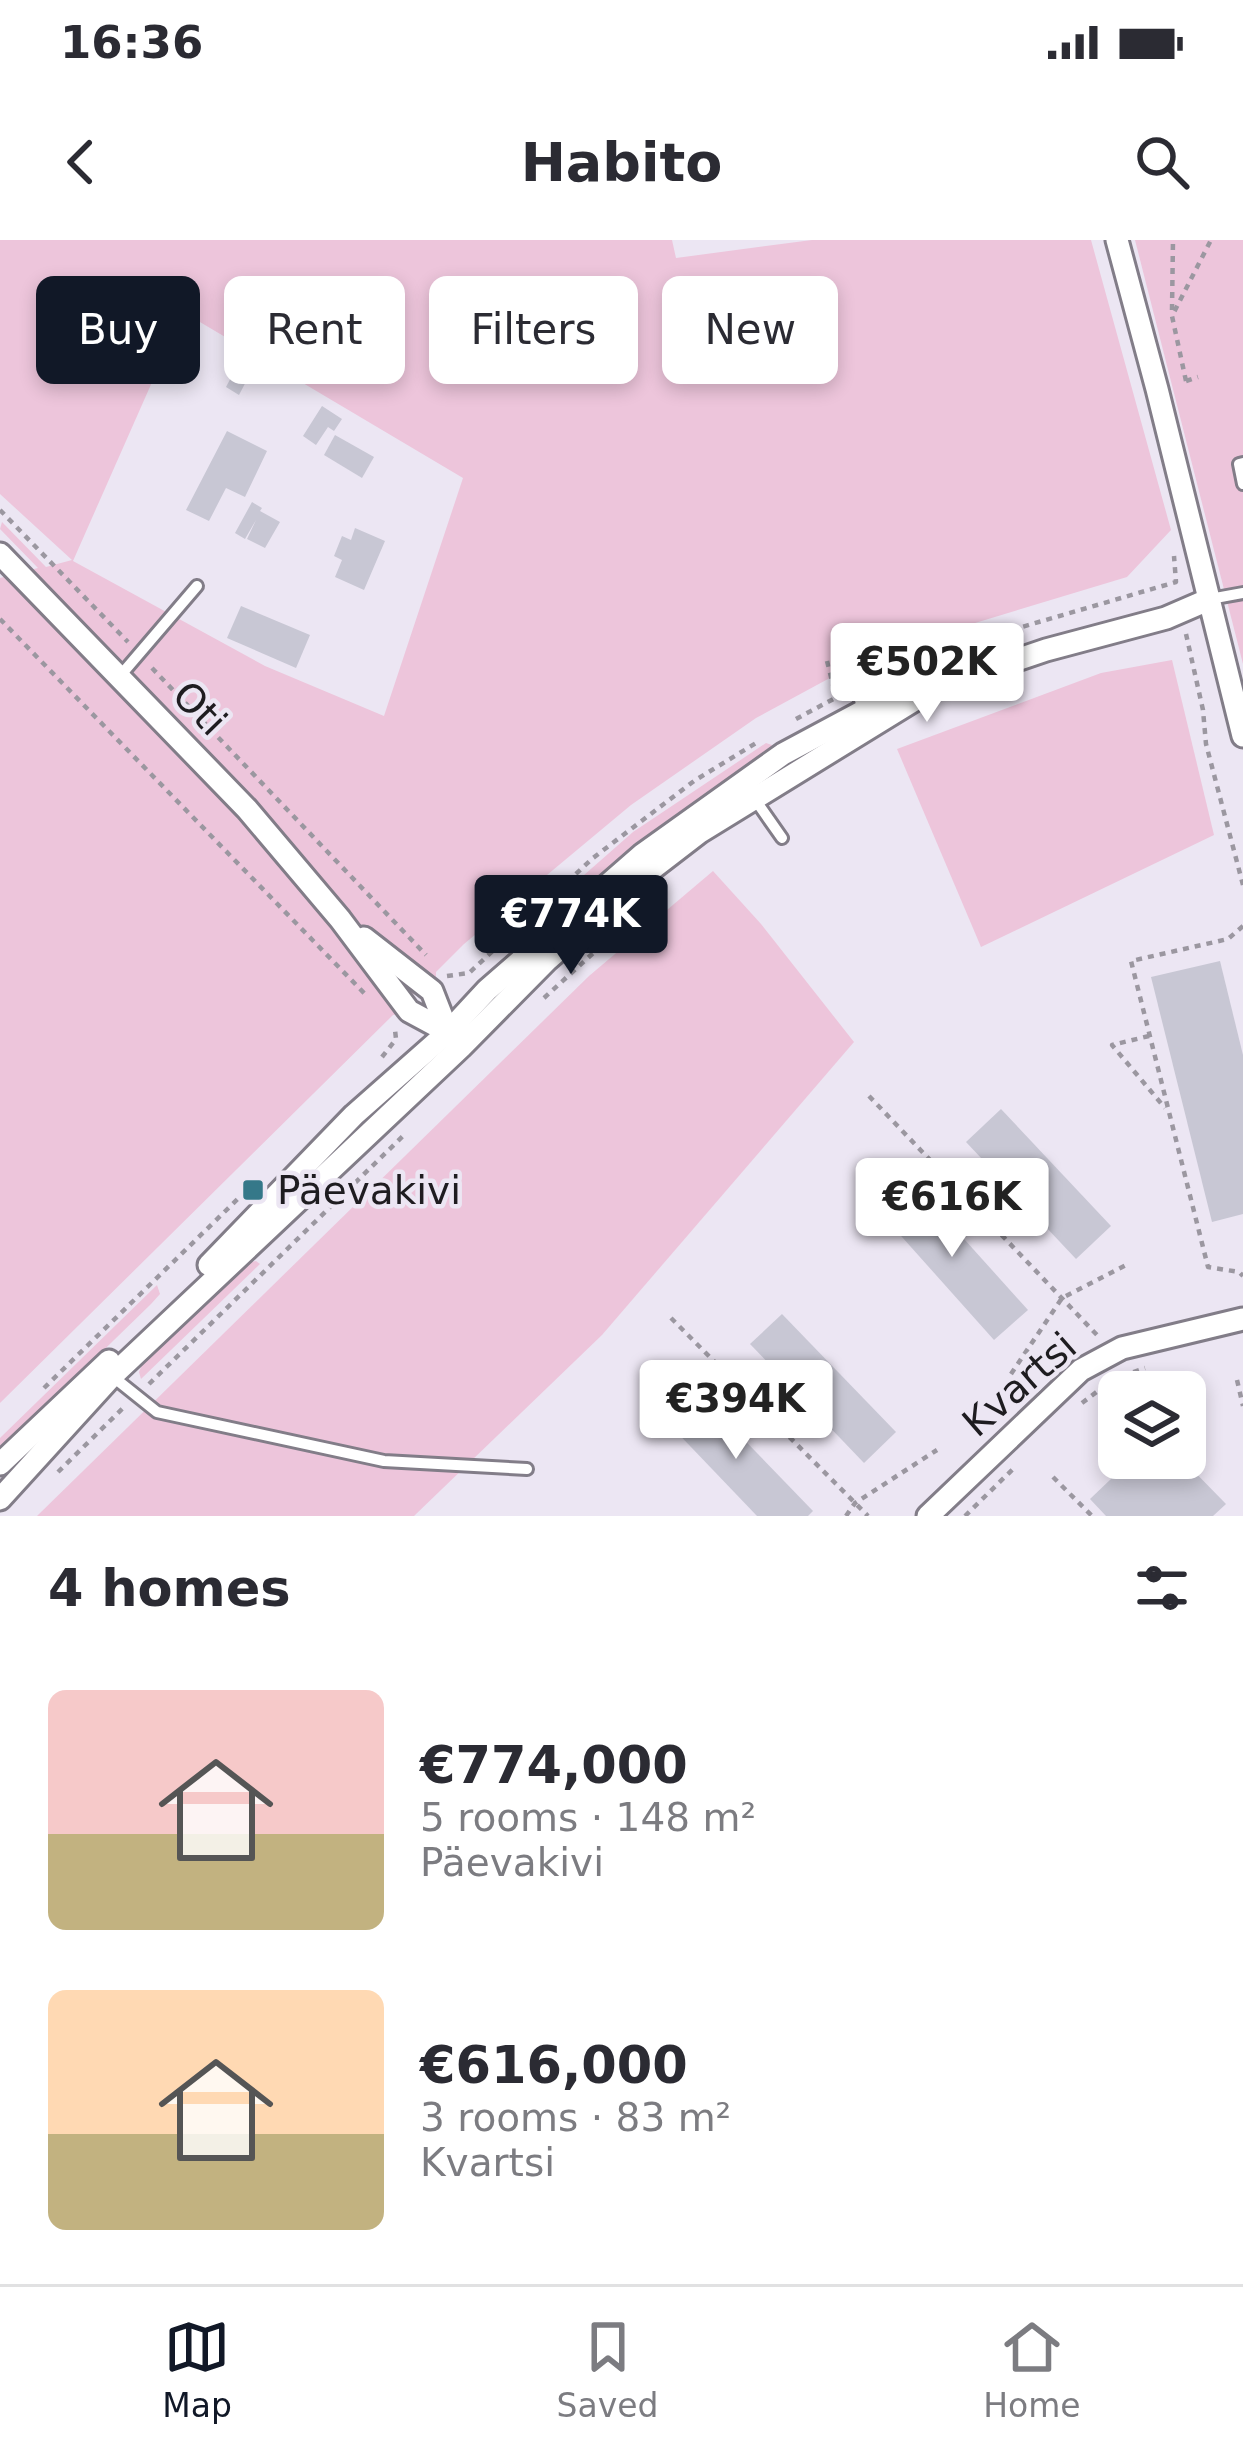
<!DOCTYPE html>
<meta charset="utf-8">
<style>
body{margin:0;font-family:"DejaVu Sans",sans-serif;background:#f2f2f3;color:#2b2b33;height:100vh;display:flex;flex-direction:column;font-size:45px;white-space:nowrap}
*{box-sizing:border-box;margin:0}
p{font-size:39px;color:#7c7c81}
.icon{flex:none;width:66px;height:66px;fill:none;stroke:currentColor;stroke-width:2;stroke-linecap:round;stroke-linejoin:round}
.map{position:relative;height:1276px;overflow:hidden}
.panel{display:flex;flex-direction:column;background:#fff;flex:1}
.panel>*{flex:none}
.guide{position:absolute;left:36px;top:36px;width:1173px;height:108px;display:flex;gap:24px}
.controls{position:absolute;left:1098px;top:1131px;display:grid;gap:24px}
.controls a{display:grid;place-items:center;width:108px;height:108px;border-radius:18px;background:#fff;box-shadow:0 6px 18px #0003;font-size:60px}
.price{position:absolute;translate:-50% -102px;padding:0 27px;border-radius:12px;background:#fff;color:#222;font-size:39px;line-height:78px;filter:drop-shadow(0 3px 6px #0008)}
.price::after{content:'';position:absolute;left:50%;top:72px;width:36px;height:27px;margin-left:-18px;background:inherit;clip-path:polygon(0 0,100% 0,50% 100%)}
.price.selected{background:#111827;color:#fff}
ul{padding:0;list-style:none}
li{display:flex;align-items:center;gap:36px;height:300px;padding:0 48px}
li span{display:grid;place-items:center;flex:none;width:336px;height:240px;border-radius:18px;color:#555}
li>.icon{margin-inline-start:auto}
span .icon{width:144px;height:144px;fill:#fffc;stroke-width:1}
li b{font-size:51px}
h2{display:flex;justify-content:space-between;align-items:center;height:144px;padding:0 48px;font-size:51px}
.tag{padding:0 42px;border-radius:18px;background:#fff;box-shadow:0 6px 18px #0003;font-size:42px;line-height:108px}
.tag.selected{background:#111827;color:#fff}
.status{display:flex;justify-content:space-between;align-items:center;height:84px;padding:0 60px;background:#fff;direction:ltr}
.status svg{height:33px;fill:currentColor}
header{display:flex;justify-content:space-between;align-items:center;height:156px;padding:0 48px;background:#fff;font-size:54px;font-weight:700}
.menu{display:flex;justify-content:space-around;align-items:center;height:168px;border-top:3px solid #e1e1e2;background:#fff;font-size:33px;color:#7c7c81}
.menu a{display:grid;justify-items:center;gap:6px}
.menu .selected{color:#111827}
.map>svg:first-child{display:block}
</style>
<div class="status"><b>16:36</b><svg viewBox="0 0 49 12"><path d="M0 12V9h3v3zM5 12V6h3v6zM10 12V3h3v9zM15 12V0h3v12zM26 1h20v11H26zM47 4h2v5h-2z"/></svg></div>
<header><svg class="icon" aria-label="back" viewBox="0 0 24 24"><path d="M15 5l-7 7 7 7"/></svg>Habito<svg class="icon" aria-label="search" viewBox="0 0 24 24"><circle cx="10" cy="10" r="6"/><path d="M15 15l6 6"/></svg></header>
<div class="map">
<svg width="1243" height="1276" viewBox="0 0 1243 1276">
<rect width="100%" height="100%" fill="#ece6f3"/>
<g fill="#edc5db" fill-rule="evenodd">
<path d="M0,0H672L676,18L812,0H1091L1171,290L1127,337L876,413L756,478L631,565L464,704L436,732V738L432,736L396,771L398,774L393,775L0,1163V338L38,328L0,289L2,282L46,327L72,320L0,254ZM183,72L463,238L384,476L265,426L73,321Z"/>
<path d="M1135,0H1243V424Z"/>
<path d="M1172,420L1214,595L981,707L897,509L1101,433Z"/>
<path d="M766,503L772,505L768,511L660,586L573,656L565,659L559,657L633,592Z"/>
<path d="M713,631L761,684L854,802L602,1095L414,1276H37L589,736Z"/>
<path d="M256,1021L260,1024L141,1139L139,1132L143,1122L246,1023Z"/>
<path d="M157,1045L160,1054L151,1064L37,1175L0,1206V1198Z"/>
</g>
<g fill="#c8c7d4">
<path d="M237,126L250,134L239,155L226,147Z"/>
<path d="M322,166L342,179L334,191L328,187L316,205L303,196Z"/>
<path d="M227,191L267,211L245,257L226,248L209,281L186,270Z"/>
<path d="M335,195L374,217L362,238L324,215Z"/>
<path d="M252,262L262,268L260,271L280,282L265,308L247,299L256,280L245,299L235,293Z"/>
<path d="M355,288L385,301L364,350L335,337L342,320L334,316L342,296L351,300Z"/>
<path d="M241,366L310,395L296,428L227,398Z"/>
<path d="M1220,721L1243,815V974L1212,982L1151,737Z"/>
<path d="M1001,869L1111,986L1076,1019L966,902Z"/>
<path d="M910,939L1028,1070L994,1100L877,969Z"/>
<path d="M782,1074L896,1192L864,1223L750,1104Z"/>
<path d="M699,1153L813,1271L808,1276H757L668,1183Z"/>
<path d="M1133,1218H1181L1226,1264L1213,1276H1106L1090,1259Z"/>
</g>
<g fill="none" stroke-linecap="round" stroke-linejoin="round">
<defs>
<g id="lane">
<path d="M1243,223L1239,224L1243,244"/>
<path d="M1210,359L1243,353"/>
<path d="M845,410L863,470"/>
<path d="M120,436L197,346"/>
<path d="M754,558L782,598"/>
<path d="M112,1136L157,1172L384,1221L527,1229"/>
</g>
<g id="street">
<path d="M1117,0L1157,149L1243,496"/>
<path d="M0,314L247,569L340,679L409,771L448,792L457,802"/>
<path d="M364,698L432,751L448,792"/>
<path d="M209,1025L354,875L448,792L487,750L643,614L783,514L923,439"/>
<path d="M0,1224L109,1121"/>
<path d="M0,1259L112,1136L461,807L547,720L648,632L700,592L934,448L1046,410L1166,378L1210,359"/>
<path d="M928,1276L1081,1130L1122,1108L1243,1079"/>
</g>
</defs>
<use href="#lane" stroke="#827d88" stroke-width="16"/>
<use href="#street" stroke="#827d88" stroke-width="27"/>
<g stroke="#9b97a0" stroke-width="4.5" stroke-dasharray="6 6" stroke-linecap="butt">
<path d="M1172,70L1173,0"/>
<path d="M1186,141L1172,76L1211,0"/>
<path d="M1186,141L1198,137"/>
<path d="M0,270L128,402"/>
<path d="M0,379L365,754"/>
<path d="M1186,394L1203,470L1206,504L1243,645"/>
<path d="M933,419L984,398L1176,342L1174,316"/>
<path d="M827,421L836,457"/>
<path d="M152,428L426,715"/>
<path d="M796,479L839,456"/>
<path d="M1243,686L1228,699L1131,721L1208,1027L1239,1032L1243,1036"/>
<path d="M447,736L469,733L593,618L694,541L756,503"/>
<path d="M544,758L602,705"/>
<path d="M1149,796L1112,805L1165,868"/>
<path d="M382,817L396,799L395,790"/>
<path d="M869,856L1097,1095"/>
<path d="M671,1078L868,1276"/>
<path d="M1011,1134L1062,1058L1126,1025"/>
<path d="M1122,1136L1145,1128"/>
<path d="M1237,1140L1243,1166"/>
<path d="M149,1144L403,896"/>
<path d="M44,1148L250,947"/>
<path d="M1082,1163L1111,1141"/>
<path d="M58,1232L123,1168"/>
<path d="M1053,1237L1092,1276"/>
<path d="M846,1276L855,1263L937,1210"/>
<path d="M965,1276L1013,1229"/>
</g>
<use href="#lane" stroke="#fff" stroke-width="10"/>
<use href="#street" stroke="#fff" stroke-width="21"/>
</g>
<rect fill="#357889" stroke="#ece6f3" stroke-width="4.5" x="241" y="938" width="24" height="24" rx="6"/>
<g text-anchor="middle" stroke-width="9" stroke-linejoin="round" paint-order="stroke">
<g font-size="39" fill="#1e1c20" stroke="#ece6f3">
<text transform="translate(200 468) rotate(46)" y="14">Oti</text>
<text transform="translate(1019 1144) rotate(-41)" y="14">Kvartsi</text>
</g>
<g font-size="39" fill="#1e1c20" stroke="#ece6f3" text-anchor="start">
<text x="277" y="964">Päevakivi</text>
</g>
</g>
</svg>
<div class="controls">
<a><svg class="icon" aria-label="layers" viewBox="0 0 24 24"><path d="M12 4l9 5-9 5-9-5zM3 14l9 5 9-5"/></svg></a>
</div>
<b class="price" style="left:927px;top:485px">€502K</b>
<b class="price selected" style="left:571px;top:737px">€774K</b>
<b class="price" style="left:952px;top:1020px">€616K</b>
<b class="price" style="left:736px;top:1222px">€394K</b>
<div class="guide">
<a class="tag selected">Buy</a>
<a class="tag">Rent</a>
<a class="tag">Filters</a>
<a class="tag">New</a>
</div>
</div>
<section class="panel">
<h2>4 homes<svg class="icon" aria-label="filters" viewBox="0 0 24 24"><path d="M4 7h16M4 17h16"/><circle cx="9" cy="7" r="2"/><circle cx="15" cy="17" r="2"/></svg></h2>
<ul>
<li><span style="background:linear-gradient(#f6c9c9 60%,#c2b280 0)"><svg class="icon" aria-label="home" viewBox="0 0 24 24"><path d="M3 11l9-7 9 7M6 9v11h12V9"/></svg></span><div><b>€774,000</b><p>5 rooms · 148 m²</p><p>Päevakivi</p></div></li>
<li><span style="background:linear-gradient(#ffd9b3 60%,#c2b280 0)"><svg class="icon" aria-label="home" viewBox="0 0 24 24"><path d="M3 11l9-7 9 7M6 9v11h12V9"/></svg></span><div><b>€616,000</b><p>3 rooms · 83 m²</p><p>Kvartsi</p></div></li>
</ul>
</section>
<nav class="menu">
<a class="selected"><svg class="icon" aria-label="map" viewBox="0 0 24 24"><path d="M3 6l6-2 6 2 6-2v14l-6 2-6-2-6 2zM9 4v14M15 6v14"/></svg>Map</a>
<a><svg class="icon" aria-label="saved" viewBox="0 0 24 24"><path d="M7 4h10v16l-5-4-5 4z"/></svg>Saved</a>
<a><svg class="icon" aria-label="home" viewBox="0 0 24 24"><path d="M3 11l9-7 9 7M6 9v11h12V9"/></svg>Home</a>
</nav>
